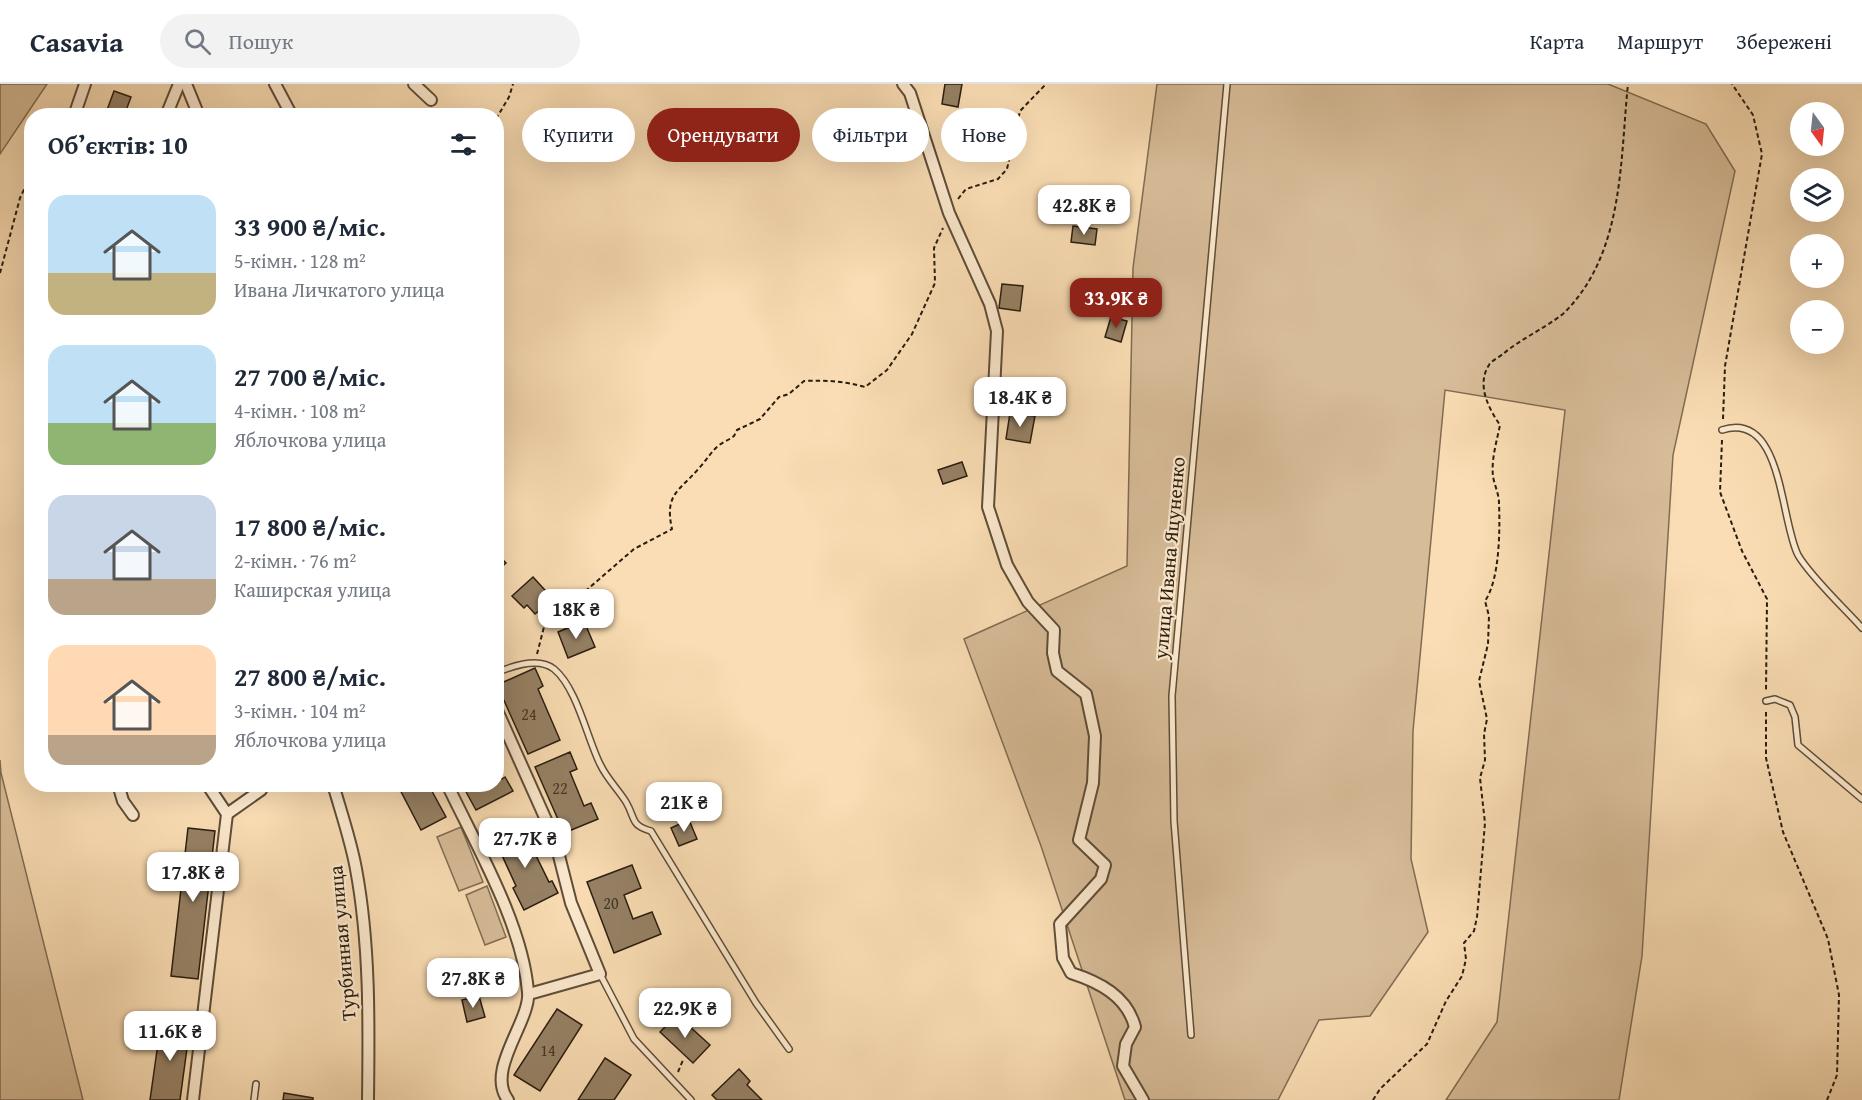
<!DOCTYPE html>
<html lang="uk">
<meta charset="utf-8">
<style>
body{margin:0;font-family:"Gentium Book Plus",serif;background:#f2f2f3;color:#1f2937;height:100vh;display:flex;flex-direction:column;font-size:22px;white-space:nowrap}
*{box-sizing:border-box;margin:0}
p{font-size:20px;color:#747a83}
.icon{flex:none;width:33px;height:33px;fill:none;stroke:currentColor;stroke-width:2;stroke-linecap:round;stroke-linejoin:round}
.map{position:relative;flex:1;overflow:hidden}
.details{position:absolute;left:24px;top:24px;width:480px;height:684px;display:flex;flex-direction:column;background:#fff;border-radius:24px;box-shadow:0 6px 24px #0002}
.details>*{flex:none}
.hud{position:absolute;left:522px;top:24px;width:570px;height:54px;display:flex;gap:12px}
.needle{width:39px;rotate:165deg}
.tools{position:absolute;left:1790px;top:18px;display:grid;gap:12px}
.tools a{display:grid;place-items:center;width:54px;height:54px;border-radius:50%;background:#fff;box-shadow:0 6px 24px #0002;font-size:30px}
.price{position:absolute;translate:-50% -51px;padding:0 14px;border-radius:12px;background:#fff;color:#222;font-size:20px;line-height:39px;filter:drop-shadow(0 2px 3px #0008)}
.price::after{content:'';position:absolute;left:50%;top:36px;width:18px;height:14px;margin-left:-9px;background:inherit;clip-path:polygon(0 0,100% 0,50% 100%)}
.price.selected{background:#8f2418;color:#fff}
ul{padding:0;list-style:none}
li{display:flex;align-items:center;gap:18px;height:150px;padding:0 24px}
li span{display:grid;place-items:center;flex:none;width:168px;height:120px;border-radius:18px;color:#555}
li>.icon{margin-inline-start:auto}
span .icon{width:72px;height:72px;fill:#fffc;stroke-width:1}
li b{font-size:26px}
h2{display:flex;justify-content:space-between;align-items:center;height:72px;padding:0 24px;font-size:26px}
.tag{padding:0 21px;border-radius:27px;background:#fff;box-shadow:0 6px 24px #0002;font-size:21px;line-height:54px}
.tag.selected{background:#8f2418;color:#fff}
header{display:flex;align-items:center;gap:36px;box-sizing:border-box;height:84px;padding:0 30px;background:#fff;border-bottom:2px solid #e0e1e3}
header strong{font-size:28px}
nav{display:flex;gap:33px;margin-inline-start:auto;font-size:21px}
.search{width:420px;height:54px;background:#f2f2f3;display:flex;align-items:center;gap:15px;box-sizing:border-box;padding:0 21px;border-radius:33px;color:#747a83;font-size:22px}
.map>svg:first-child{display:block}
</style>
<header>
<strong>Casavia</strong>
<div class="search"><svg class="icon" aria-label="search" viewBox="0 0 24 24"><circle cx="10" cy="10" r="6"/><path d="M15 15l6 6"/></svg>Пошук</div>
<nav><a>Карта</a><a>Маршрут</a><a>Збережені</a></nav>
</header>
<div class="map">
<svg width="1862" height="1016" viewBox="0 0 1862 1016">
<rect width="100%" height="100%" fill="#faddb4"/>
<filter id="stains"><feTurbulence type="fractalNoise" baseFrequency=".00333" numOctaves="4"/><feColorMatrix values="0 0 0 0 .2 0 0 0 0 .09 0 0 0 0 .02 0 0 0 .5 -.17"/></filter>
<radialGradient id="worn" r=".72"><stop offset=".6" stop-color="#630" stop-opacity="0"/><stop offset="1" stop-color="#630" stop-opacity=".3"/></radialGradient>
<g fill="#d7bc98" stroke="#806c54" stroke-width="1.5">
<path d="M0,0H47L0,70Z"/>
<path d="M1157,0H1608L1706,40L1735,87L1673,371L1642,872L1619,1016H1446L1497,938L1565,326L1445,306L1413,647L1411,775L1428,848L1370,932L1319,936L1278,1016H1125L1041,762L964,555L1127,482L1133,184Z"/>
<path d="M0,676L1,689L83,1016H0Z"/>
<path d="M461,743L483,798L459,807L437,753Z"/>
<path d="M487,802L506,853L485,861L466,811Z"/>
</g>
<g fill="#968165" stroke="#2a1d0f" stroke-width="1.5">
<path d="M945,0H962L958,23L942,20Z"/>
<path d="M114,7L131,13L124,32L107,26Z"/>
<path d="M1073,142L1097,145L1095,161L1071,158Z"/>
<path d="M1123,198L1148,202L1145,221L1120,217Z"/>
<path d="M1002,200L1023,202L1020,227L999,224Z"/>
<path d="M1111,233L1127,237L1121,258L1105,253Z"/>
<path d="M1010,329L1035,332L1030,359L1006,355Z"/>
<path d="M962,378L967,392L943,400L938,386Z"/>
<path d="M496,469L506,479L496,488Z"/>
<path d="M533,493L553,515L535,530L527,521L524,524L512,512Z"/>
<path d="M584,537L595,563L568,574L558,548Z"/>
<path d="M535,584L543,602L538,605L560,656L528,670L497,601Z"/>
<path d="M570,668L577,685L570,688L584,722L591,719L598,735L564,749L535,683Z"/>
<path d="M496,686L502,695L505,693L513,707L476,726L465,706L468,705L466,700H496Z"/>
<path d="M397,700H428L446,733L421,746Z"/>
<path d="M689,736L697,755L679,762L671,744Z"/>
<path d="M522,743L549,798L552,797L558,809L524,826L513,804L516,802L495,756Z"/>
<path d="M188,744L215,747L198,895L171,892Z"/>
<path d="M632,781L641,804L624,811L633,835L652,828L661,850L614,869L587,798Z"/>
<path d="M479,912L485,933L467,938L462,916Z"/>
<path d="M557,925L582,941L540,1007L514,991Z"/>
<path d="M677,931L710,961L693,979L660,948Z"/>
<path d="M161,938L190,942L180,1016H150Z"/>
<path d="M605,974L631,991L614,1016H578Z"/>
<path d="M739,985L750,997L747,1001L762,1016H717L712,1011Z"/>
<path d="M284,1009L313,1014V1016H283Z"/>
</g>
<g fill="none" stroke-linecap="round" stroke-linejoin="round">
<defs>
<g id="lane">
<path d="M1722,346C1783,326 1780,436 1798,471C1810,492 1845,525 1862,544"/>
<path d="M496,589C512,582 539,573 554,585C577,604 587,654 600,680C607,695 618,705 626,718C636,735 630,741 651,747L756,919L789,965"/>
<path d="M1766,617L1775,615L1790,621L1795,633L1798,661L1862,715"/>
<path d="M600,890L634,955L691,1016"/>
<path d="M1191,951L1174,737L1172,612L1227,0"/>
<path d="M254,1016L256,1000"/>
</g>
<g id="street">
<path d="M186,0L199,32"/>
<path d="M275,0L292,32"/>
<path d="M414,0L431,16"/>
<path d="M903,0L910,9L949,129L990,220L997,247L988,423L1007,481L1028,518L1054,546L1053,569L1057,587L1086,610L1095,652L1093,699L1079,756L1105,781L1101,795L1060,840L1063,874L1071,889C1099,898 1127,912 1135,943L1126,960L1123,982L1143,1016"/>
<path d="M74,32L85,0"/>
<path d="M166,32L179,0"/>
<path d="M496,624L555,756L571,819L600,890L529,910"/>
<path d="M118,700L123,717L133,731"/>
<path d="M333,700C341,728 351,757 356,785C370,860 369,940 368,1016"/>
<path d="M447,700C476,761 523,841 528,908C531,937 485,986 508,1016"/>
<path d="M227,730L261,706L264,700"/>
<path d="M193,1016L227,730L207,700"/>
</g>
</defs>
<use href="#lane" stroke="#5e4d38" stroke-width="8"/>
<use href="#street" stroke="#5e4d38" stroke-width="14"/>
<g stroke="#2a1d0f" stroke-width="2" stroke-dasharray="4.5 3" stroke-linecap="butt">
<path d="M496,35L509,13L513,0"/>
<path d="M958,115L966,105L998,95L1007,85L1020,27L1046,0"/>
<path d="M0,189L20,114L32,89"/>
<path d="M1723,335L1725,282L1762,70L1753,31L1732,0"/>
<path d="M1722,356L1720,408L1742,467L1767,515L1766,607"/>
<path d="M537,570L544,543L634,465L672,445C664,409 680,407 699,384C706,377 710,369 718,362C723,358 729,356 734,352L737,346L760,335L779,313L789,310L804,297C826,296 844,297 865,303L887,286L912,250L935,199L934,164L943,144"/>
<path d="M1766,628V674L1783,748L1828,855L1839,911L1837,991L1827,1016"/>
<path d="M678,988L683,976"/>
<path d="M1373,1016L1380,1005L1427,960L1446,917L1462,892L1466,875L1464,859L1474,847L1477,833L1485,739L1480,694L1485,676L1484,650L1487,635L1479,597L1488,560L1489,532L1485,517C1500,495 1500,445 1499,419C1499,410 1494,400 1493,392C1491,376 1497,356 1500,341C1489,325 1476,301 1489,281C1491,277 1499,273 1503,270C1520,255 1555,239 1567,226C1624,166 1620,77 1628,0"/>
</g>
<use href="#lane" stroke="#fce9ce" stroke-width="5"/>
<use href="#street" stroke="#fce9ce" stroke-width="10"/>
</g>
<g text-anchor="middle" stroke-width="4.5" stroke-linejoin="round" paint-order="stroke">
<g font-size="16" fill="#453624">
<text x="529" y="636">24</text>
<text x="560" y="710">22</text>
<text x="611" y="825">20</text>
<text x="548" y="972">14</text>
</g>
<g font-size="20" fill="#2a1d0f" stroke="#fce9ce">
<text transform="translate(1169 474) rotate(-85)" y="7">улица Ивана Яцуненко</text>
<text transform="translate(342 859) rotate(-95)" y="7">Турбинная улица</text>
</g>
</g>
<rect width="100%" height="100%" filter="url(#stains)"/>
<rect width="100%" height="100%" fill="url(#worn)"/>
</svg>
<div class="tools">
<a><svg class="needle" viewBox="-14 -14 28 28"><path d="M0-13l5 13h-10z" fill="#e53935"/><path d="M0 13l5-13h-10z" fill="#747a83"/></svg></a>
<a><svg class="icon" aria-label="layers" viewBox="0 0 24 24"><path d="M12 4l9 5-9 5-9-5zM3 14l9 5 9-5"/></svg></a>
<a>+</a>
<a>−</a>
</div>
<b class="price" style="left:1084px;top:152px">42.8K ₴</b>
<b class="price selected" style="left:1116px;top:245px">33.9K ₴</b>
<b class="price" style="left:1020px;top:344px">18.4K ₴</b>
<b class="price" style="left:576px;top:556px">18K ₴</b>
<b class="price" style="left:684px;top:749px">21K ₴</b>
<b class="price" style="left:525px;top:785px">27.7K ₴</b>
<b class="price" style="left:193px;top:819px">17.8K ₴</b>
<b class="price" style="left:473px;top:925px">27.8K ₴</b>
<b class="price" style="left:685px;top:955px">22.9K ₴</b>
<b class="price" style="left:170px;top:978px">11.6K ₴</b>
<div class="hud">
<a class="tag">Купити</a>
<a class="tag selected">Орендувати</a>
<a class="tag">Фільтри</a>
<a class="tag">Нове</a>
</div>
<section class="details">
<h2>Об’єктів: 10<svg class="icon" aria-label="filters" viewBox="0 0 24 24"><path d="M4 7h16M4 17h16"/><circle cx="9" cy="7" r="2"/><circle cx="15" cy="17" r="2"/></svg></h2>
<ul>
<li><span style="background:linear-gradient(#bfe0f5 65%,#c2b280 0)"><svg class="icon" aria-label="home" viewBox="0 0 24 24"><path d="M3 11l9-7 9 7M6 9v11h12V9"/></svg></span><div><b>33 900 ₴/міс.</b><p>5-кімн. · 128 m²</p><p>Ивана Личкатого улица</p></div></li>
<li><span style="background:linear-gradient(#bfe0f5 65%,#8fb573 0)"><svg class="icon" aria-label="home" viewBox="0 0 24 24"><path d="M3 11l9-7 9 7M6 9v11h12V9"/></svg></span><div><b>27 700 ₴/міс.</b><p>4-кімн. · 108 m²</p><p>Яблочкова улица</p></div></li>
<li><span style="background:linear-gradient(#c9d6e8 70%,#b9a48a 0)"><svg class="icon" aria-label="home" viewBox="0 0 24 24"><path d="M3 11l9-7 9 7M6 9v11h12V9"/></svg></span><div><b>17 800 ₴/міс.</b><p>2-кімн. · 76 m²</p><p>Каширская улица</p></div></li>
<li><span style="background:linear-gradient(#ffd9b3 75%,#b9a48a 0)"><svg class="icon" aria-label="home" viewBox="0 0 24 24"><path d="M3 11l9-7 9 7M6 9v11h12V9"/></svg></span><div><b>27 800 ₴/міс.</b><p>3-кімн. · 104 m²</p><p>Яблочкова улица</p></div></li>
</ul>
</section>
</div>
